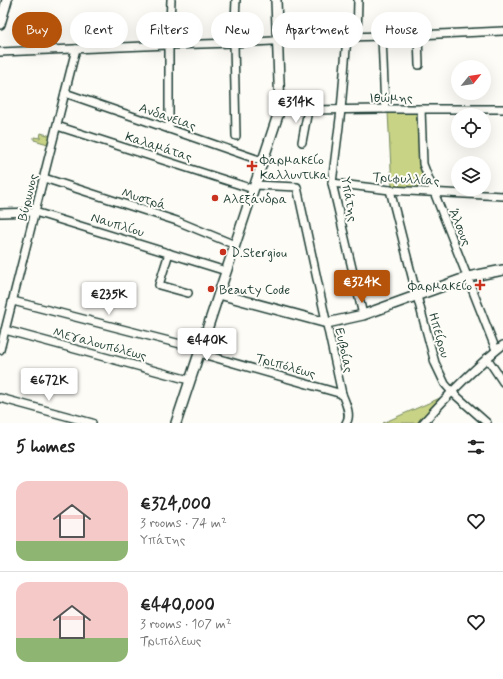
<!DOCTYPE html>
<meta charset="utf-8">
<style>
body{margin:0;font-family:Mynerve,sans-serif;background:#f2f2f2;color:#222;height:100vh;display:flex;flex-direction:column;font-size:15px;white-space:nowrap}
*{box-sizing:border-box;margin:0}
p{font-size:13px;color:#767676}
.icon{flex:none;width:22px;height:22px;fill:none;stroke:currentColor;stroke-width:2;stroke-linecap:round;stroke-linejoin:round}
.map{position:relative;height:423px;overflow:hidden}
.sheet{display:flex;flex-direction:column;background:#fff;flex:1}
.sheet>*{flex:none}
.banner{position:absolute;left:12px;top:12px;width:479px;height:36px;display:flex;gap:8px}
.needle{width:26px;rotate:60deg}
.tools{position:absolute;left:451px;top:60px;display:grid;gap:8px}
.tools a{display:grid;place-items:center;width:40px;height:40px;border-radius:50%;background:#fff;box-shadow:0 4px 16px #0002;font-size:20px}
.price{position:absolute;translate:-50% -34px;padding:0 9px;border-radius:4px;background:#fff;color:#222;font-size:13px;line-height:26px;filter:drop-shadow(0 1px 2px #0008)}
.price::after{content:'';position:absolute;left:50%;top:24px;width:12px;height:9px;margin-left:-6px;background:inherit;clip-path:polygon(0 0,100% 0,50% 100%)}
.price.active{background:#b45309;color:#fff}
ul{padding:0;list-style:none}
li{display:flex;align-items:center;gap:12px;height:100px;padding:0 16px}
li+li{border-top:1px solid #e0e0e0}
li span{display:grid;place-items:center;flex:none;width:112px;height:80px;border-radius:12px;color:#555}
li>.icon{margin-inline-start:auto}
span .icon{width:48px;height:48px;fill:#fffc;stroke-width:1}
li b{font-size:17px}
h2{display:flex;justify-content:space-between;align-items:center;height:48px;padding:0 16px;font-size:17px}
.tag{padding:0 14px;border-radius:18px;background:#fff;box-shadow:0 4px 16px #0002;font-size:14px;line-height:36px}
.tag.active{background:#b45309;color:#fff}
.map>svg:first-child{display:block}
</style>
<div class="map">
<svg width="503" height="423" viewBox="0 0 503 423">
<rect width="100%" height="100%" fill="#fdfcf7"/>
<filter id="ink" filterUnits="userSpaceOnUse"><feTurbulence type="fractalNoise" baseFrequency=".025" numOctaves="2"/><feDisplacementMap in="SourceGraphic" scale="8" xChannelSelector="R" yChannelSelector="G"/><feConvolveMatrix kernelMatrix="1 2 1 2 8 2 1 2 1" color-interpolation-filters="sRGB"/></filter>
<g filter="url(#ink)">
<g fill="#c8d386" stroke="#74885d">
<path d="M388,112H416L420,166L430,189L392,188Z"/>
<path d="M41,133L51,136L48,144L34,140V137L40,138Z"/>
<path d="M440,398L417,423H383Z"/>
</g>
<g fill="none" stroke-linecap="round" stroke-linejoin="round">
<defs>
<g id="minor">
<path d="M236,0L234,43L236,136"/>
<path d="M418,35L419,65"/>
<path d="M347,37L341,110L332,183L363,315"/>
<path d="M357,37L358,0"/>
<path d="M382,37L385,109"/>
<path d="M0,52L169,45L234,43L347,37L418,35L503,31"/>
<path d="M65,93L262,161"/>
<path d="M280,109L308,110L385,109H503"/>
<path d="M421,109L423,164L496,350"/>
<path d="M57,126L253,189"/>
<path d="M169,129V45L171,0"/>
<path d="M302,142L308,110"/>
<path d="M44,178L177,221L235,245"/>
<path d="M332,183L390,190L503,196"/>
<path d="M255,185L297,187L342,394C345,402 352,415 346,423"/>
<path d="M390,190L417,296L435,363L445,384L452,392L487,423"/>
<path d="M0,213L35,212L226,271"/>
<path d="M169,253L159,285L188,293"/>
<path d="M13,301L200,349"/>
<path d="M5,330L189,380"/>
<path d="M0,350L76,49"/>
<path d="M199,353L342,394"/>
<path d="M487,358L503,382"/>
<path d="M0,398L92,423"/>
<path d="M423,423C448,395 474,368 503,345"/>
</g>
<g id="tertiary">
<path d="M0,24L7,0"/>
<path d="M219,294L327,323L363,315L468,277L503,270"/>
<path d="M176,423L280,109L276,0"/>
</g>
</defs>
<use href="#minor" stroke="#1f3d34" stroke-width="10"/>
<use href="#tertiary" stroke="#1f3d34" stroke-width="12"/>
<use href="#minor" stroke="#fdfcf7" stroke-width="7"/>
<use href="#tertiary" stroke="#fdfcf7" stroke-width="9"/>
</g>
</g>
<g fill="#c8321e" stroke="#fdfcf7" stroke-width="1.5">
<path d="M250 160h4v4h4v4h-4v4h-4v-4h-4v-4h4z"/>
<circle cx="215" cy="198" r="4"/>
<circle cx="223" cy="252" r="4"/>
<path d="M478 279h4v4h4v4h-4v4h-4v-4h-4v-4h4z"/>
<circle cx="211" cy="289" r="4"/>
</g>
<g text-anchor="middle" stroke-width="4" stroke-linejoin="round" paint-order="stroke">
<g font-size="13" fill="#1f3d34" stroke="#fdfcf7">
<text x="391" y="102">Ιθώμης</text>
<text transform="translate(168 116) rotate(19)" y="5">Ανδανειας</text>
<text transform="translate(159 146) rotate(18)" y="5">Καλαμάτας</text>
<text transform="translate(406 178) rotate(4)" y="5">Τριφυλλίας</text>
<text transform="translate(27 197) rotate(-76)" y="5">Βύρωνος</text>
<text transform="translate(144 198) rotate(17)" y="5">Μυστρά</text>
<text transform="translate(350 199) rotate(80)" y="5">Υπάτης</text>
<text transform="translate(118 224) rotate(17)" y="5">Ναυπλίου</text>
<text transform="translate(461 227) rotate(68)" y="5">Άλσους</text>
<text transform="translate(440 335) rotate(74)" y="5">Ηπείρου</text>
<text transform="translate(100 343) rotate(15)" y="5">Μεγαλουπόλεως</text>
<text transform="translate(345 350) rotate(78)" y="5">Ευβοίας</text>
<text transform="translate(286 365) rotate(16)" y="5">Τριπόλεως</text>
</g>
<g font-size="13" fill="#1f3d34" stroke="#fdfcf7" text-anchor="start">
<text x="260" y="164">Φαρμακείο<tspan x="260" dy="15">Καλλυντικα</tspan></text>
<text x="223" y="203">Αλεξάνδρα</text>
<text x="231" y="257">D.Stergiou</text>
<text x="472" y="290" text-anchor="end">Φαρμακείο</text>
<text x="219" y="294">Beauty Code</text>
</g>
</g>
</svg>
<div class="tools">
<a><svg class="needle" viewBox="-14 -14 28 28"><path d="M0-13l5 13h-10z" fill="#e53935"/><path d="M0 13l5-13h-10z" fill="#767676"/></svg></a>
<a><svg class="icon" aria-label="locate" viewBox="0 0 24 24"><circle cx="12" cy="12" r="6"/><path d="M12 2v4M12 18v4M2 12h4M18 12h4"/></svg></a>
<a><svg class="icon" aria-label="layers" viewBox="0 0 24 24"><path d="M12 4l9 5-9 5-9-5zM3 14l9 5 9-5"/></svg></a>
</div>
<b class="price" style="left:296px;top:124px">€314K</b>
<b class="price active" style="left:362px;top:304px">€324K</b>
<b class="price" style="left:109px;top:316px">€235K</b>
<b class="price" style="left:207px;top:362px">€440K</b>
<b class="price" style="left:49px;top:402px">€672K</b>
<div class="banner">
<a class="tag active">Buy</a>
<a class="tag">Rent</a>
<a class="tag">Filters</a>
<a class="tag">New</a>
<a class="tag">Apartment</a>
<a class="tag">House</a>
</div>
</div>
<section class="sheet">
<h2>5 homes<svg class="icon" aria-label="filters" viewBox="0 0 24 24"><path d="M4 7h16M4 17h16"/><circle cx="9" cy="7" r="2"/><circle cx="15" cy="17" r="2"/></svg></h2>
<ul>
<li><span style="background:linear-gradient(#f6c9c9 75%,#8fb573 0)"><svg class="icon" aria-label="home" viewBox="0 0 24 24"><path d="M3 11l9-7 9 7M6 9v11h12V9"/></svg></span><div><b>€324,000</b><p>3 rooms · 74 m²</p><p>Υπάτης</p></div><svg class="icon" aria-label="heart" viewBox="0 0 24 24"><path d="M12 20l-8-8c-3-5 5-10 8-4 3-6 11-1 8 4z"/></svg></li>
<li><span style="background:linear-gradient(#f6c9c9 70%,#8fb573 0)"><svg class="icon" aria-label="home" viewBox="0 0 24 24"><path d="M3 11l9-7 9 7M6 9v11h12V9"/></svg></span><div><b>€440,000</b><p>3 rooms · 107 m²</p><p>Τριπόλεως</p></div><svg class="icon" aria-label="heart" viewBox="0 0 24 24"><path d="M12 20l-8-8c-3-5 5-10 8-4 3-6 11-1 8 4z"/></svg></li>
</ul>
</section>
